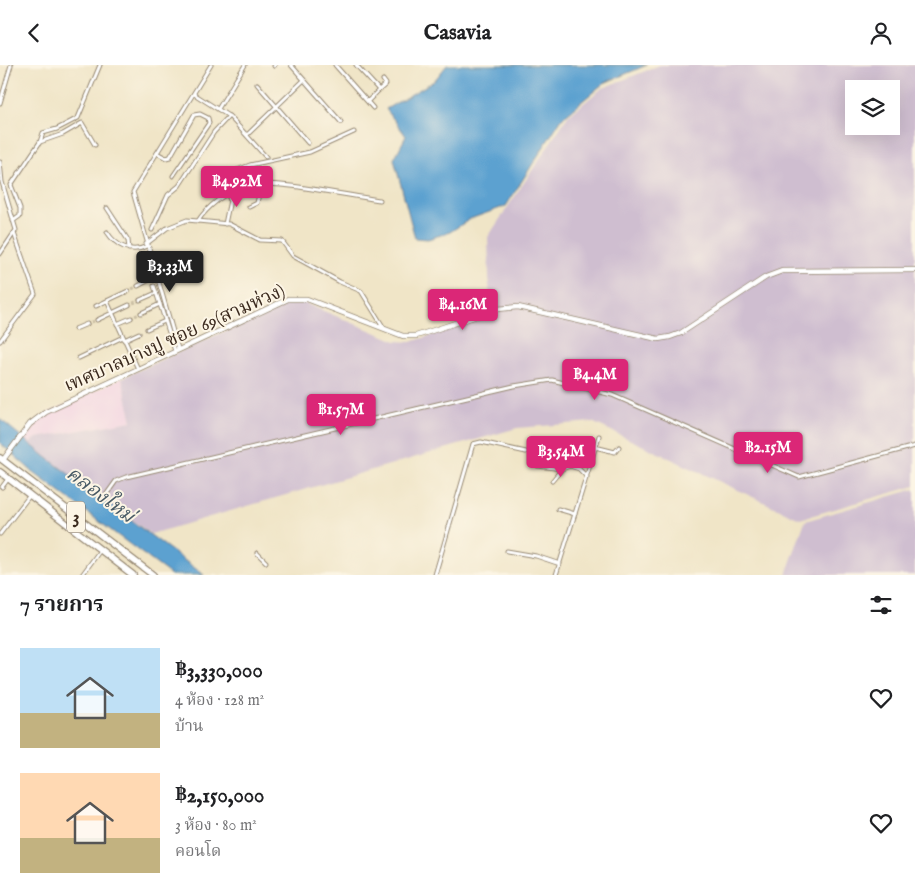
<!DOCTYPE html>
<html lang="th">
<meta charset="utf-8">
<style>
body{margin:0;font-family:"IM FELL English","Noto Serif Thai",serif;background:#f2f2f2;color:#202124;height:100vh;display:flex;flex-direction:column;font-size:19px;white-space:nowrap}
*{box-sizing:border-box;margin:0}
p{font-size:16px;color:#757577}
.icon{flex:none;width:28px;height:28px;fill:none;stroke:currentColor;stroke-width:2;stroke-linecap:round;stroke-linejoin:round}
.map{position:relative;height:510px;overflow:hidden}
.drawer{display:flex;flex-direction:column;background:#fff;flex:1}
.drawer>*{flex:none}
.fabs{position:absolute;left:845px;top:15px;display:grid;gap:10px}
.fabs a{display:grid;place-items:center;width:55px;height:55px;border-radius:0px;background:#fff;box-shadow:0 5px 20px #0002;font-size:25px}
.price{position:absolute;translate:-50% -42px;padding:0 11px;border-radius:5px;background:#db2777;color:#fff;font-size:16px;line-height:32px;filter:drop-shadow(0 1px 2px #0008)}
.price::after{content:'';position:absolute;left:50%;top:30px;width:15px;height:11px;margin-left:-8px;background:inherit;clip-path:polygon(0 0,100% 0,50% 100%)}
.price.active{background:#222;color:#fff}
ul{padding:0;list-style:none}
li{display:flex;align-items:center;gap:15px;height:125px;padding:0 20px}
li span{display:grid;place-items:center;flex:none;width:140px;height:100px;border-radius:0px;color:#555}
li>.icon{margin-inline-start:auto}
span .icon{width:60px;height:60px;fill:#fffc;stroke-width:1}
li b{font-size:21px}
h2{display:flex;justify-content:space-between;align-items:center;height:60px;padding:0 20px;font-size:21px}
header{display:flex;justify-content:space-between;align-items:center;height:65px;padding:0 20px;background:#fff;font-size:22px;font-weight:700}
.map>svg:first-child{display:block}
</style>
<header><svg class="icon" aria-label="back" viewBox="0 0 24 24"><path d="M15 5l-7 7 7 7"/></svg>Casavia<svg class="icon" aria-label="person" viewBox="0 0 24 24"><circle cx="12" cy="8" r="4"/><path d="M4 21q1-7 8-7t8 7"/></svg></header>
<div class="map">
<svg width="915" height="510" viewBox="0 0 915 510">
<rect width="100%" height="100%" fill="#fcf5e5"/>
<filter id="ink" filterUnits="userSpaceOnUse"><feTurbulence type="fractalNoise" baseFrequency=".02" numOctaves="2"/><feDisplacementMap in="SourceGraphic" scale="10" xChannelSelector="R" yChannelSelector="G"/><feConvolveMatrix kernelMatrix="1 2 1 2 8 2 1 2 1" color-interpolation-filters="sRGB"/></filter>
<filter id="wash" filterUnits="userSpaceOnUse"><feTurbulence type="fractalNoise" baseFrequency=".0096" numOctaves="4" result="noise"/><feDisplacementMap in="SourceGraphic" scale="20" xChannelSelector="R" yChannelSelector="G"/><feGaussianBlur stdDeviation="1.12" result="paint"/><feColorMatrix in="noise" values="0 0 0 0 0 0 0 0 0 0 0 0 0 0 0 0 0 1.4 0 .05"/><feComposite in="paint" operator="in"/></filter>
<g filter="url(#wash)">
<rect width="100%" height="100%" fill="#f0e5c7"/>
<path fill="#f2d0e2" d="M122,313L132,356L37,373L28,379L22,374L37,355L48,348Z"/>
<g fill="#cfbed0" fill-rule="evenodd">
<path d="M660,0H915V421L800,454L592,357L517,363L151,469L28,379L37,373L132,356L122,313L289,237H302L396,276L411,277L490,251L488,172L568,51L601,24ZM854,24H891V61H854Z"/>
<path d="M915,424V510H786L805,456Z"/>
</g>
<g fill="#5ba1d0" stroke="#4b6677">
<path d="M447,0H647L604,18L562,53L506,141L470,154L450,167L428,174L415,173L394,94L406,71L386,44L434,16Z"/>
<path d="M0,354L46,392L204,510H171L34,408L0,378Z"/>
</g>
</g>
<g filter="url(#ink)">
<g fill="none" stroke-linecap="round" stroke-linejoin="round">
<g stroke="#ccc0a5" stroke-width="3" stroke-dasharray="3 1.5" stroke-linecap="butt">
<path d="M128,226L138,221"/>
<path d="M129,240L140,235"/>
<path d="M131,253L141,248"/>
<path d="M87,259L97,255"/>
</g>
<defs>
<g id="minor">
<path d="M291,0L341,57"/>
<path d="M335,0L373,43"/>
<path d="M356,0L379,25L386,19L383,15"/>
<path d="M274,1L275,0"/>
<path d="M257,19L308,78"/>
<path d="M194,29L230,52L266,92"/>
<path d="M368,36L379,25"/>
<path d="M0,38L11,0"/>
<path d="M218,44L245,0"/>
<path d="M247,70L304,15"/>
<path d="M40,77L43,68L57,64L78,53L100,0"/>
<path d="M157,88L166,93L170,92L194,50L200,49L208,53L209,58L173,111"/>
<path d="M0,97L2,117L16,165L0,189"/>
<path d="M232,107L250,100L310,87L354,67"/>
<path d="M249,142L257,138L261,120"/>
<path d="M107,143L128,175L129,184"/>
<path d="M13,156L20,151V143L11,120L40,77L63,69L82,58L95,80"/>
<path d="M198,156C206,143 228,125 243,121C271,113 347,131 380,135"/>
<path d="M225,159L230,135L228,130"/>
<path d="M152,165L168,130L179,121L214,67L229,51"/>
<path d="M107,167C116,181 131,189 147,181"/>
<path d="M146,179L167,163L187,155L229,159L260,175L282,176L293,191L340,217L361,226L384,263"/>
<path d="M138,221L153,213"/>
<path d="M154,221L175,286"/>
<path d="M140,235L156,228"/>
<path d="M107,236L138,304"/>
<path d="M96,241L128,226"/>
<path d="M141,248L160,239"/>
<path d="M97,255L129,240"/>
<path d="M117,259L131,253"/>
<path d="M75,264L87,259"/>
<path d="M147,264L165,256"/>
<path d="M124,275L139,268"/>
<path d="M0,276L35,229L14,168"/>
<path d="M178,284L133,127L211,0"/>
<path d="M79,293L123,272"/>
<path d="M595,382L615,387L619,382"/>
<path d="M538,401L562,404L570,401L579,404L587,412"/>
<path d="M552,416L562,404"/>
<path d="M2,422L8,414"/>
<path d="M106,430L116,416L126,412L514,321L552,315L612,330L799,412L915,381"/>
<path d="M558,444L575,449"/>
<path d="M0,469L30,430"/>
<path d="M507,486L536,491L560,499"/>
<path d="M257,488L266,497"/>
<path d="M82,510L101,484"/>
<path d="M435,510L473,379L481,377L526,387"/>
<path d="M556,510L599,371"/>
</g>
<path id="tertiary" d="M3,395L30,359L46,347L288,234H307L403,271H416L498,244L518,242L658,274L670,272L681,268L766,212L782,206L915,205"/>
<g id="trunk">
<path d="M0,393L153,510"/>
<path d="M0,407L133,510"/>
</g>
</defs>
<use href="#minor" stroke="#968872" stroke-width="5"/>
<use href="#tertiary" stroke="#968872" stroke-width="6"/>
<use href="#trunk" stroke="#968872" stroke-width="8"/>
<use href="#minor" stroke="#fff" stroke-width="3"/>
<use href="#tertiary" stroke="#fff" stroke-width="4.5"/>
<use href="#trunk" stroke="#fff" stroke-width="5.5"/>
</g>
</g>
<g text-anchor="middle" stroke-width="4" stroke-linejoin="round" paint-order="stroke">
<rect fill="#fcf5e5" stroke="#75675a" stroke-width="1" x="67" y="436.5" width="18" height="31" rx="4"/>
<g font-size="18" font-weight="bold" fill="#3b2a1e">
<text x="76" y="458">3</text>
</g>
<g font-size="19" fill="#3b2a1e" stroke="#fcf5e5">
<text transform="translate(174 272) rotate(-24)" y="7">เทศบาลบางปู ซอย 69(สามห่วง)</text>
</g>
<g font-size="20" font-style="italic" fill="#485a65" stroke="#fcf5e5">
<text transform="translate(101 429) rotate(37)" y="7">คลองใหม่</text>
</g>
</g>
</svg>
<div class="fabs">
<a><svg class="icon" aria-label="layers" viewBox="0 0 24 24"><path d="M12 4l9 5-9 5-9-5zM3 14l9 5 9-5"/></svg></a>
</div>
<b class="price" style="left:237px;top:143px">฿4.92M</b>
<b class="price active" style="left:170px;top:228px">฿3.33M</b>
<b class="price" style="left:463px;top:266px">฿4.16M</b>
<b class="price" style="left:595px;top:336px">฿4.4M</b>
<b class="price" style="left:341px;top:371px">฿1.57M</b>
<b class="price" style="left:768px;top:409px">฿2.15M</b>
<b class="price" style="left:561px;top:413px">฿3.54M</b>
</div>
<section class="drawer">
<h2>7 รายการ<svg class="icon" aria-label="filters" viewBox="0 0 24 24"><path d="M4 7h16M4 17h16"/><circle cx="9" cy="7" r="2"/><circle cx="15" cy="17" r="2"/></svg></h2>
<ul>
<li><span style="background:linear-gradient(#bfe0f5 65%,#c2b280 0)"><svg class="icon" aria-label="home" viewBox="0 0 24 24"><path d="M3 11l9-7 9 7M6 9v11h12V9"/></svg></span><div><b>฿3,330,000</b><p>4 ห้อง · 128 m²</p><p>บ้าน</p></div><svg class="icon" aria-label="heart" viewBox="0 0 24 24"><path d="M12 20l-8-8c-3-5 5-10 8-4 3-6 11-1 8 4z"/></svg></li>
<li><span style="background:linear-gradient(#ffd9b3 65%,#c2b280 0)"><svg class="icon" aria-label="home" viewBox="0 0 24 24"><path d="M3 11l9-7 9 7M6 9v11h12V9"/></svg></span><div><b>฿2,150,000</b><p>3 ห้อง · 80 m²</p><p>คอนโด</p></div><svg class="icon" aria-label="heart" viewBox="0 0 24 24"><path d="M12 20l-8-8c-3-5 5-10 8-4 3-6 11-1 8 4z"/></svg></li>
</ul>
</section>
